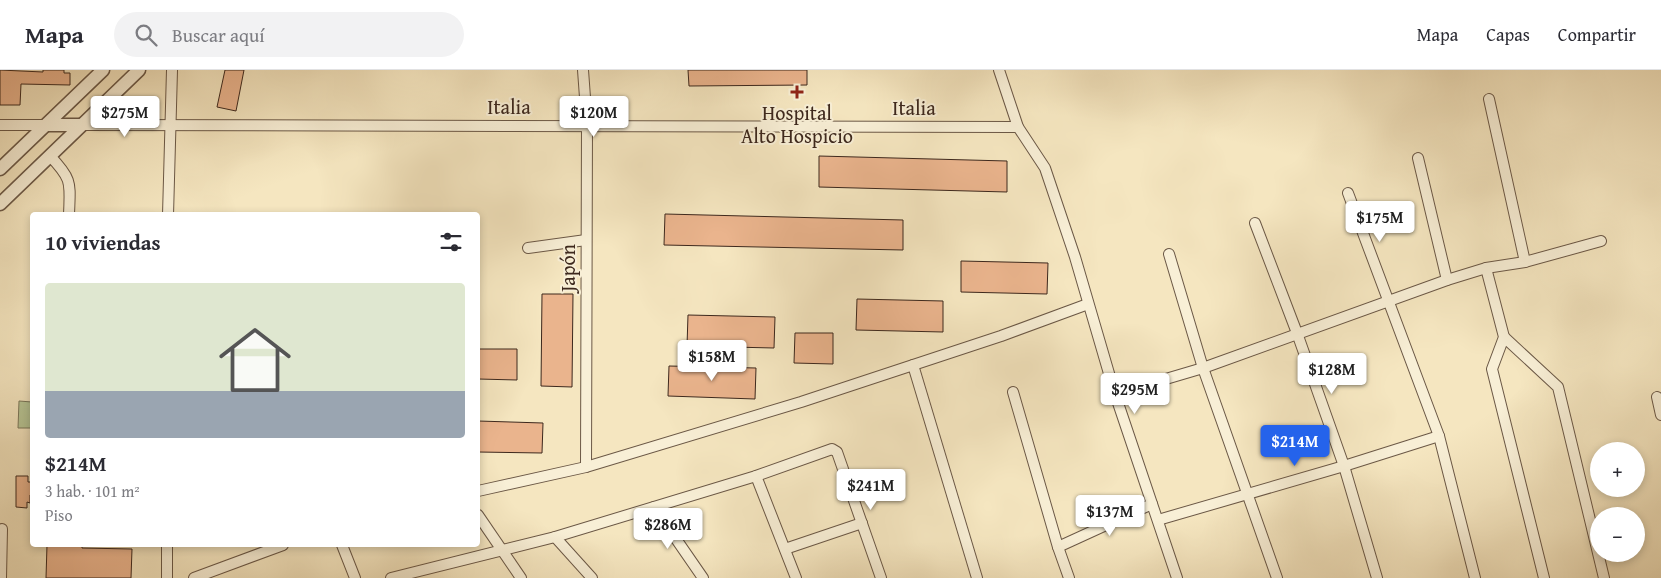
<!DOCTYPE html>
<html lang="es">
<meta charset="utf-8">
<style>
body{margin:0;font-family:"Gentium Book Plus",serif;background:#f2f2f3;color:#2b2b33;height:100vh;display:flex;flex-direction:column;font-size:19px;white-space:nowrap}
*{box-sizing:border-box;margin:0}
p{font-size:16px;color:#7c7c81}
.icon{flex:none;width:28px;height:28px;fill:none;stroke:currentColor;stroke-width:2;stroke-linecap:round;stroke-linejoin:round}
.map{position:relative;flex:1;overflow:hidden}
.details{position:absolute;left:30px;top:142px;width:450px;height:335px;display:flex;flex-direction:column;background:#fff;border-radius:5px;box-shadow:0 2px 8px #0003}
.details>*{flex:none}
.buttons{position:absolute;left:1590px;top:372px;display:grid;gap:10px}
.buttons a{display:grid;place-items:center;width:55px;height:55px;border-radius:50%;background:#fff;box-shadow:0 2px 8px #0003;font-size:25px}
.price{position:absolute;translate:-50% -42px;padding:0 11px;border-radius:5px;background:#fff;color:#222;font-size:16px;line-height:32px;filter:drop-shadow(0 1px 2px #0008)}
.price::after{content:'';position:absolute;left:50%;top:30px;width:15px;height:11px;margin-left:-8px;background:inherit;clip-path:polygon(0 0,100% 0,50% 100%)}
.price.active{background:#2563eb;color:#fff}
ul{padding:0;list-style:none}
li{display:grid;align-content:center;gap:10px;height:265px;padding:0 15px}
li+li{border-top:1px solid #e1e1e2}
li span{display:grid;place-items:center;height:155px;border-radius:5px;color:#555}
li>.icon{margin-inline-start:auto}
span .icon{width:90px;height:90px;fill:#fffc;stroke-width:1}
li b{font-size:21px}
h2{display:flex;justify-content:space-between;align-items:center;height:60px;padding:0 15px;font-size:21px}
header{display:flex;align-items:center;gap:30px;box-sizing:border-box;height:70px;padding:0 25px;background:#fff;border-bottom:1px solid #e1e1e2}
header strong{font-size:24px}
nav{display:flex;gap:28px;margin-inline-start:auto;font-size:18px}
.search{width:350px;height:45px;background:#f2f2f3;display:flex;align-items:center;gap:12px;box-sizing:border-box;padding:0 18px;border-radius:28px;color:#7c7c81;font-size:19px}
.map>svg:first-child{display:block}
</style>
<header>
<strong>Mapa</strong>
<div class="search"><svg class="icon" aria-label="search" viewBox="0 0 24 24"><circle cx="10" cy="10" r="6"/><path d="M15 15l6 6"/></svg>Buscar aquí</div>
<nav><a>Mapa</a><a>Capas</a><a>Compartir</a></nav>
</header>
<div class="map">
<svg width="1661" height="508" viewBox="0 0 1661 508">
<rect width="100%" height="100%" fill="#f5e6c0"/>
<filter id="stains"><feTurbulence type="fractalNoise" baseFrequency=".004" numOctaves="4"/><feColorMatrix values="0 0 0 0 .2 0 0 0 0 .09 0 0 0 0 .02 0 0 0 .5 -.17"/></filter>
<radialGradient id="worn" r=".72"><stop offset=".6" stop-color="#630" stop-opacity="0"/><stop offset="1" stop-color="#630" stop-opacity=".3"/></radialGradient>
<path fill="#b7c696" stroke="#7a775a" d="M19,331L32,332V358H18Z"/>
<g fill="#eab48d" stroke="#3d281d">
<path d="M0,0L43,2V0H64V3H70V15L21,14L20,35H0Z"/>
<path d="M225,0H244L236,41L217,37Z"/>
<path d="M688,0H807V15L689,16Z"/>
<path d="M819,86L1007,91V122L819,117Z"/>
<path d="M665,144L903,150V180L664,175Z"/>
<path d="M961,191L1048,193L1047,224L961,222Z"/>
<path d="M542,224H573L572,317L541,316Z"/>
<path d="M857,229L943,231V262L856,260Z"/>
<path d="M688,245L775,247L774,278L687,276Z"/>
<path d="M795,263H833V294L794,293Z"/>
<path d="M479,279H517V310L478,309Z"/>
<path d="M669,296L756,298L755,329L668,326Z"/>
<path d="M478,351L543,353L542,383L478,382Z"/>
<path d="M16,406H28V412H32V425H30V433L27,432V438L16,437Z"/>
<path d="M47,475H82V478L132,479L131,508H46Z"/>
</g>
<g fill="none" stroke-linecap="round" stroke-linejoin="round">
<defs>
<g id="minor">
<path d="M583,0L587,55L586,397"/>
<path d="M999,0L1018,57L1045,98L1075,187L1115,324L1177,508"/>
<path d="M1489,29L1525,192"/>
<path d="M0,55H46"/>
<path d="M81,55L1018,57"/>
<path d="M50,86C73,110 70,113 69,145"/>
<path d="M1418,88L1447,210"/>
<path d="M1348,123L1439,366L1475,508"/>
<path d="M168,145L172,0"/>
<path d="M1255,153L1297,263L1344,396L1377,508"/>
<path d="M528,178L586,170"/>
<path d="M1169,184L1203,298L1277,508"/>
<path d="M1486,198L1504,267L1492,299L1544,508"/>
<path d="M1504,267L1558,317L1604,508"/>
<path d="M913,295L977,508"/>
<path d="M1013,322L1058,477L1069,508"/>
<path d="M1115,324L1203,298L1447,210L1486,198L1525,192L1601,171"/>
<path d="M1657,327L1661,345"/>
<path d="M756,406L796,508"/>
<path d="M478,421L586,397L801,332L1001,266L1088,234"/>
<path d="M654,437L703,508"/>
<path d="M478,445L521,508"/>
<path d="M1158,450L1344,396L1439,366"/>
<path d="M555,467L592,508"/>
<path d="M167,475V508"/>
<path d="M342,475L355,508"/>
<path d="M1058,477L1152,434"/>
<path d="M785,479L862,453"/>
<path d="M1,508L2,459"/>
<path d="M194,508L283,475"/>
<path d="M391,508L555,467L756,406L832,379L837,382L881,508"/>
</g>
<g id="tertiary">
<path d="M46,55H81"/>
<path d="M0,99L103,0"/>
<path d="M0,134L139,0"/>
</g>
</defs>
<use href="#minor" stroke="#6b5846" stroke-width="12"/>
<use href="#tertiary" stroke="#6b5846" stroke-width="15"/>
<use href="#minor" stroke="#f8efd6" stroke-width="10"/>
<use href="#tertiary" stroke="#f8efd6" stroke-width="12"/>
</g>
<path fill="#8f2418" stroke="#f8efd6" stroke-width="2" d="M794.5 14.5h5v5h5v5h-5v5h-5v-5h-5v-5h5z"/>
<g text-anchor="middle" stroke-width="4" stroke-linejoin="round" paint-order="stroke">
<g font-size="20" fill="#3d281d" stroke="#f8efd6">
<text x="509" y="44">Italia</text>
<text x="914" y="45">Italia</text>
<text transform="translate(568 198) rotate(-90)" y="7">Japón</text>
</g>
<g font-size="20" fill="#3d281d" stroke="#f8efd6">
<text x="797" y="50">Hospital<tspan x="797" dy="23">Alto Hospicio</tspan></text>
</g>
</g>
<rect width="100%" height="100%" filter="url(#stains)"/>
<rect width="100%" height="100%" fill="url(#worn)"/>
</svg>
<div class="buttons">
<a>+</a>
<a>−</a>
</div>
<b class="price" style="left:125px;top:68px">$275M</b>
<b class="price" style="left:594px;top:68px">$120M</b>
<b class="price" style="left:1380px;top:173px">$175M</b>
<b class="price" style="left:712px;top:312px">$158M</b>
<b class="price" style="left:1332px;top:325px">$128M</b>
<b class="price" style="left:1135px;top:345px">$295M</b>
<b class="price active" style="left:1295px;top:397px">$214M</b>
<b class="price" style="left:871px;top:441px">$241M</b>
<b class="price" style="left:1110px;top:467px">$137M</b>
<b class="price" style="left:668px;top:480px">$286M</b>
<section class="details">
<h2>10 viviendas<svg class="icon" aria-label="filters" viewBox="0 0 24 24"><path d="M4 7h16M4 17h16"/><circle cx="9" cy="7" r="2"/><circle cx="15" cy="17" r="2"/></svg></h2>
<ul>
<li><span style="background:linear-gradient(#dfe7d0 70%,#9aa5b1 0)"><svg class="icon" aria-label="home" viewBox="0 0 24 24"><path d="M3 11l9-7 9 7M6 9v11h12V9"/></svg></span><div><b>$214M</b><p>3 hab. · 101 m²</p><p>Piso</p></div></li>
</ul>
</section>
</div>
